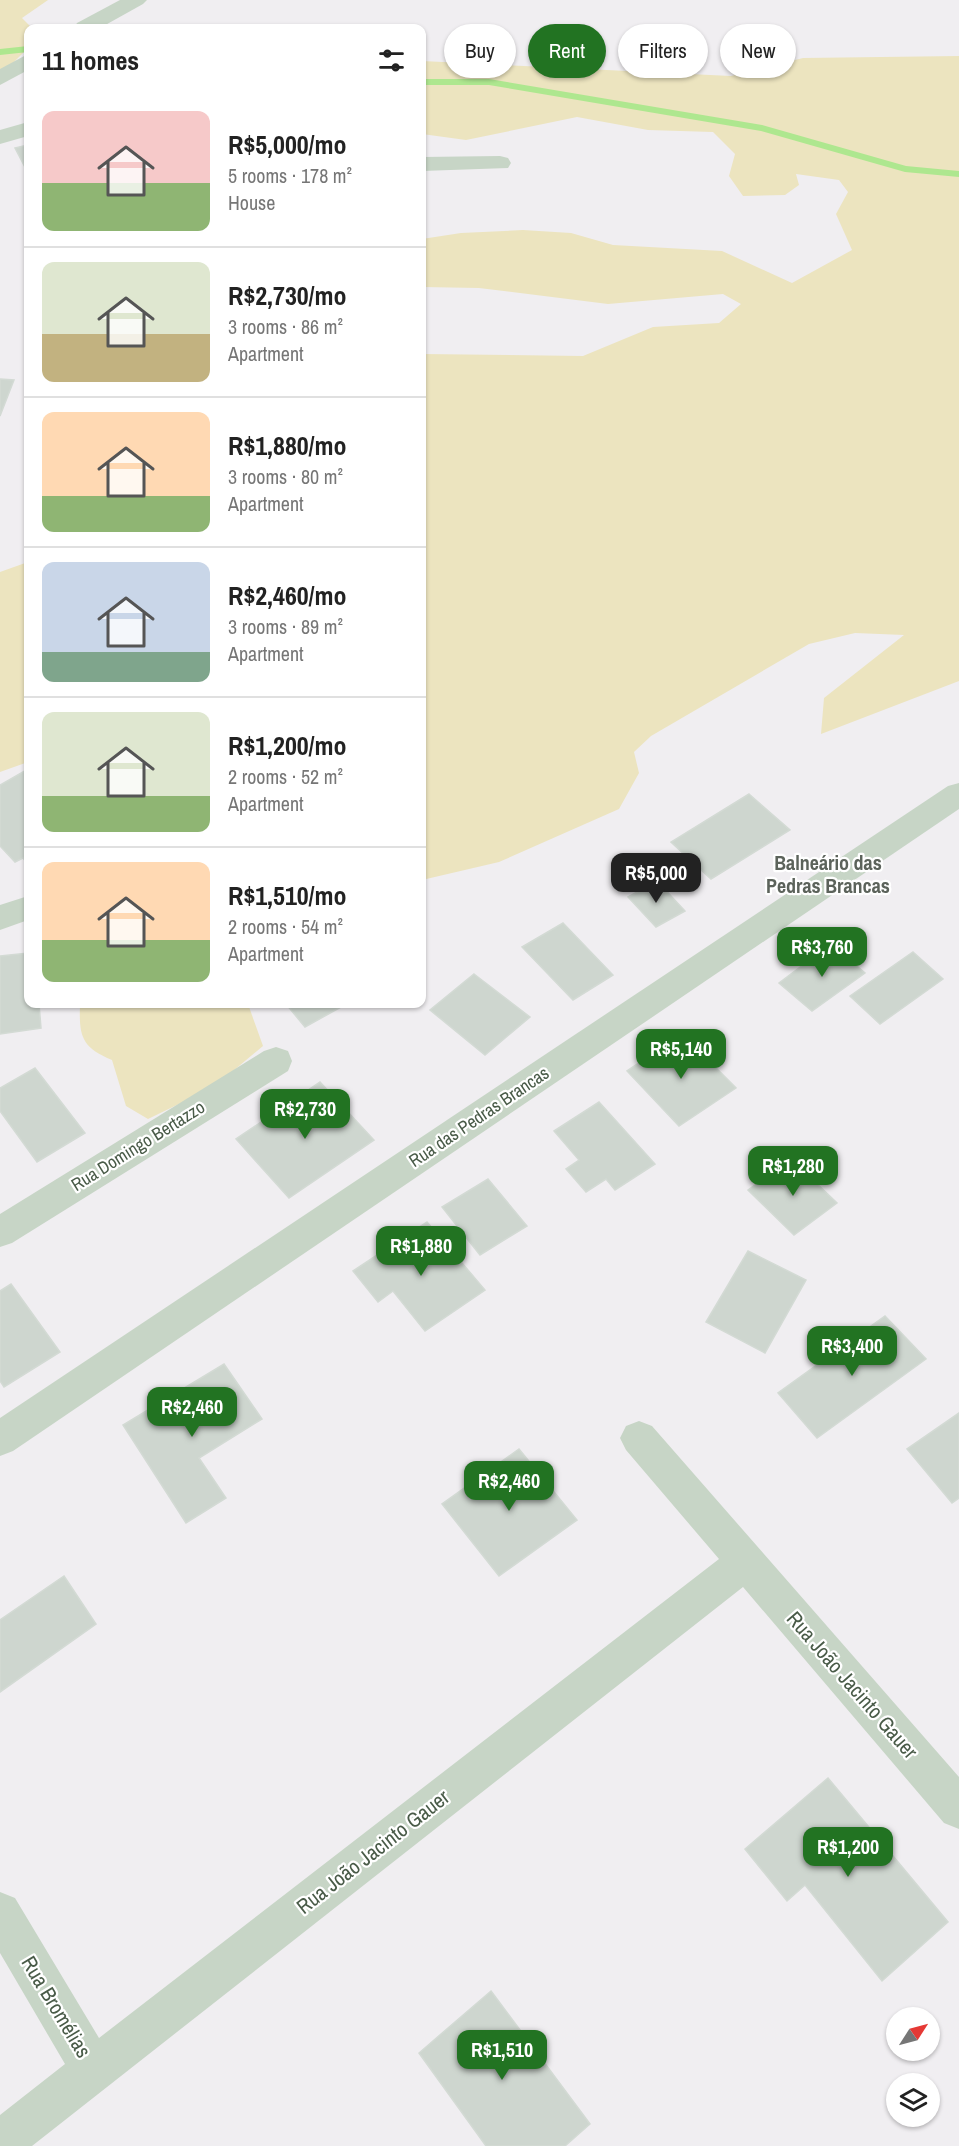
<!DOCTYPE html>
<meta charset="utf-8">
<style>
body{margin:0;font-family:"Archivo Narrow",sans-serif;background:#f2f2f2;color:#222;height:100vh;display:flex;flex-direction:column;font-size:22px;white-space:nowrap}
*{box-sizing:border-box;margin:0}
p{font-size:20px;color:#767676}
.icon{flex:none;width:33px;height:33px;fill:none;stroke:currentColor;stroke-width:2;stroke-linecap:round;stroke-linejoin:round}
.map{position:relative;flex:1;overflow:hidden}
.panel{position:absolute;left:24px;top:24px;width:402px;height:984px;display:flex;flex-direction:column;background:#fff;border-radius:12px;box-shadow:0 2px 4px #0004}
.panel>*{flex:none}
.top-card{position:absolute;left:444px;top:24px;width:424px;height:54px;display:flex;gap:12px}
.needle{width:39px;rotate:54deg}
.tools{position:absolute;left:886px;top:2007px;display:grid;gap:12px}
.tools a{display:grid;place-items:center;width:54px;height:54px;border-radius:50%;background:#fff;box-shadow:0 2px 4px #0004;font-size:30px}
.price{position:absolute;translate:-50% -51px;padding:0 14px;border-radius:12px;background:#227322;color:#fff;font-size:20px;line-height:39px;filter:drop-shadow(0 2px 3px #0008)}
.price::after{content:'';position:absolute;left:50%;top:36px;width:18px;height:14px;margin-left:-9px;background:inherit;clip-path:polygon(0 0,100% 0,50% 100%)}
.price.on{background:#222;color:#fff}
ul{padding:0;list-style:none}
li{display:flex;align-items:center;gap:18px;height:150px;padding:0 18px}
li+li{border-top:2px solid #e0e0e0}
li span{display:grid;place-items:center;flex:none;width:168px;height:120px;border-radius:12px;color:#555}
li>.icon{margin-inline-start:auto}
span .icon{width:72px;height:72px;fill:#fffc;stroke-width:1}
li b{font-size:26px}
h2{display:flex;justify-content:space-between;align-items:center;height:72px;padding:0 18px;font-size:26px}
.pill{padding:0 21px;border-radius:27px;background:#fff;box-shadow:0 2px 4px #0004;font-size:21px;line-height:54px}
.pill.on{background:#227322;color:#fff}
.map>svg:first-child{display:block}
</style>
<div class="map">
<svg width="959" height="2146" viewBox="0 0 959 2146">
<rect width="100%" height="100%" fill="#f0eef1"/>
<g fill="#ece4bf">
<path d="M0,0H48L22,18L32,28H28V48L0,76Z"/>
<path d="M959,56V681L821,734L824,698L904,635L855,633L809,644L651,736L634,752L639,773L619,809L499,862L422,880V354L583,356L653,327L719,323L741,304L723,294L608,304L479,288L422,287V239L461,233L523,230L571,233L613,245L722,251L792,283L852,250L836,214L848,192L839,180L796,174L799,185L785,195L743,196L729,176L735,154L713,132L648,130L577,117L466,140L422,134V61L731,76L803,58Z"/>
<path d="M28,562V762L0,772V572Z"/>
<path d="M80,1004H248L263,1046L214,1087L148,1119L126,1106L112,1060C81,1047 79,1036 80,1004Z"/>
</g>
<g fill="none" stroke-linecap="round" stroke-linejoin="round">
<g fill="#aee78f" fill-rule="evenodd">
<path d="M28,46V52L0,55V49Z"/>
<path d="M422,79H489L762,125L906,166L959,171V177L905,172L761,131L489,85H422Z"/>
</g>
</g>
<g fill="#ced6cf" stroke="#d3dad4" stroke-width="1.5">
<path d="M28,145V173L15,148Z"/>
<path d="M0,379L14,380L0,416Z"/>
<path d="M28,769V864L23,858L15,862L0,846V785Z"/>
<path d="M749,794L790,830L711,879L671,842Z"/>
<path d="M657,881L685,911L656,927L628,897Z"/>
<path d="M563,923L613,975L573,1000L522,947Z"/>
<path d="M831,944L865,973L812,1011L779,983Z"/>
<path d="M913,952L943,979L880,1024L850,996Z"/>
<path d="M28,953V1004H39L41,1028L0,1034V956Z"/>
<path d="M474,974L530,1017L485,1055L430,1010Z"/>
<path d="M286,1004H338L341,1007L305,1027Z"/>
<path d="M682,1034L736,1088L679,1126L627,1071Z"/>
<path d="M35,1068L85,1133L37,1162L0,1111V1088Z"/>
<path d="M320,1082L374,1140L289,1198L236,1139Z"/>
<path d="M599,1102L655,1164L615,1190L606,1179L586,1192L566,1169L579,1160L554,1131Z"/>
<path d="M791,1159L837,1203L794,1235L748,1190Z"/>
<path d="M488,1179L527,1226L480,1255L442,1207Z"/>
<path d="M427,1222L485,1290L425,1331L393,1291L378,1302L353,1271Z"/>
<path d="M748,1251L806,1280L765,1353L706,1322Z"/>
<path d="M11,1284L60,1352L4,1387L0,1381V1291Z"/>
<path d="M885,1316L926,1359L817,1438L778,1393Z"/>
<path d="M224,1364L262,1419L199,1458L226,1498L186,1523L123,1425Z"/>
<path d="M959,1413V1498L952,1503L907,1449Z"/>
<path d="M519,1449L577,1520L499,1576L442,1504Z"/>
<path d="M64,1576L96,1624L0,1692V1620Z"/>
<path d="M828,1778L948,1922L882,1981L805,1885L787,1901L745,1849Z"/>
<path d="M491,1991L590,2124L565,2146H486L419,2053Z"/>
</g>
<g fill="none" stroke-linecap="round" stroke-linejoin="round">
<g fill="#c7d5c6" fill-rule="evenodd">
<path d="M120,0H147L143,4L100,28H74L77,23Z"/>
<path d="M28,54V70L0,85V69Z"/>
<path d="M28,122V136L0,144V130Z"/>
<path d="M500,156L508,158L511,163L508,168L422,171V157Z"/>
<path d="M959,783V809L13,1451L0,1456V1418L948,786Z"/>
<path d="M28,896V920L0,930V905Z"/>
<path d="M276,1047L288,1051L292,1061L288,1071L12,1243L0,1247V1214L264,1051Z"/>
<path d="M639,1421L652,1426L959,1777V1829L944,1823L743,1587L32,2146H0V2115L65,2064L0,1953V1892L15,1898L99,2038L719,1559L626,1450L620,1438L626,1426Z"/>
</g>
</g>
<g text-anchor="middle" stroke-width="4.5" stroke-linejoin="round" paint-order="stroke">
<g font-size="18" fill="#495b48" stroke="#fff">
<text transform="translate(479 1117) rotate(-34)" y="6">Rua das Pedras Brancas</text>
<text transform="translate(138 1146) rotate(-32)" y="6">Rua Domingo Bertazzo</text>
</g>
<g font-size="20" font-weight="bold" fill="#5c635b" stroke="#fff">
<text x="828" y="870">Balneário das<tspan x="828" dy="23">Pedras Brancas</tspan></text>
</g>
<g font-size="21" fill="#495b48" stroke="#fff">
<text transform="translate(852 1685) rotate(49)" y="7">Rua João Jacinto Gauer</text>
<text transform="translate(373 1852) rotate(-38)" y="7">Rua João Jacinto Gauer</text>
<text transform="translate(56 2007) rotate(59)" y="7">Rua Bromélias</text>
</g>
</g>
</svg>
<div class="tools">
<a><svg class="needle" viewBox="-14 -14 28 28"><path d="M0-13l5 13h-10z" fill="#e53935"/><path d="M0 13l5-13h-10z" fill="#767676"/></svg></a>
<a><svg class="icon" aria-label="layers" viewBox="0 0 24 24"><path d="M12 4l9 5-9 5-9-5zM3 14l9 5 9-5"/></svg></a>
</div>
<b class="price on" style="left:656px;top:904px">R$5,000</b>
<b class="price" style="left:822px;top:978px">R$3,760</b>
<b class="price" style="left:681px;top:1080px">R$5,140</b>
<b class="price" style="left:305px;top:1140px">R$2,730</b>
<b class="price" style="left:793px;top:1197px">R$1,280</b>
<b class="price" style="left:421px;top:1277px">R$1,880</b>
<b class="price" style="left:852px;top:1377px">R$3,400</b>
<b class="price" style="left:192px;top:1438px">R$2,460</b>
<b class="price" style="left:509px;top:1512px">R$2,460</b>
<b class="price" style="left:848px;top:1878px">R$1,200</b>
<b class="price" style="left:502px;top:2081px">R$1,510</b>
<div class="top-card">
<a class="pill">Buy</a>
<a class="pill on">Rent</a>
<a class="pill">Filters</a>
<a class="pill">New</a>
</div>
<section class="panel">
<h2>11 homes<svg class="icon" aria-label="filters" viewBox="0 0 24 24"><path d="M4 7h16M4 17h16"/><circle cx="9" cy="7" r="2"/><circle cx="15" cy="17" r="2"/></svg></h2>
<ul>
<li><span style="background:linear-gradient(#f6c9c9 60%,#8fb573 0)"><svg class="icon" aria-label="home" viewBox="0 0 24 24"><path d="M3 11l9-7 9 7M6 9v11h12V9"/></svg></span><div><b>R$5,000/mo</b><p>5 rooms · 178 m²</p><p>House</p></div></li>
<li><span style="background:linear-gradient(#dfe7d0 60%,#c2b280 0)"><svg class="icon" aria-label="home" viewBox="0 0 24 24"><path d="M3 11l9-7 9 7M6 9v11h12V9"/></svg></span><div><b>R$2,730/mo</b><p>3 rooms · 86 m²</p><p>Apartment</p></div></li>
<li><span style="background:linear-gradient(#ffd9b3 70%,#8fb573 0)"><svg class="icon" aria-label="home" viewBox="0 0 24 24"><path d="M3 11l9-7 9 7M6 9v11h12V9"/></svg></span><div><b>R$1,880/mo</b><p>3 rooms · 80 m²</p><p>Apartment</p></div></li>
<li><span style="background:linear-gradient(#c9d6e8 75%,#7fa58c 0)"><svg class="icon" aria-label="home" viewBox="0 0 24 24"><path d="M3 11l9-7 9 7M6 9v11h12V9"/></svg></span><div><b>R$2,460/mo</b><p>3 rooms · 89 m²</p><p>Apartment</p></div></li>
<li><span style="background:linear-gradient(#dfe7d0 70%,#8fb573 0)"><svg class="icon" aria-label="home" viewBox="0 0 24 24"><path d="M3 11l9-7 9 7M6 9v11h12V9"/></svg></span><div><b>R$1,200/mo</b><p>2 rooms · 52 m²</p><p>Apartment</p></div></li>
<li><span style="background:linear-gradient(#ffd9b3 65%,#8fb573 0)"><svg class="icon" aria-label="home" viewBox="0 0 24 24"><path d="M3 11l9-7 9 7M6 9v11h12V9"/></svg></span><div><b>R$1,510/mo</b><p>2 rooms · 54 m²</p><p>Apartment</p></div></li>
</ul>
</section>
</div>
